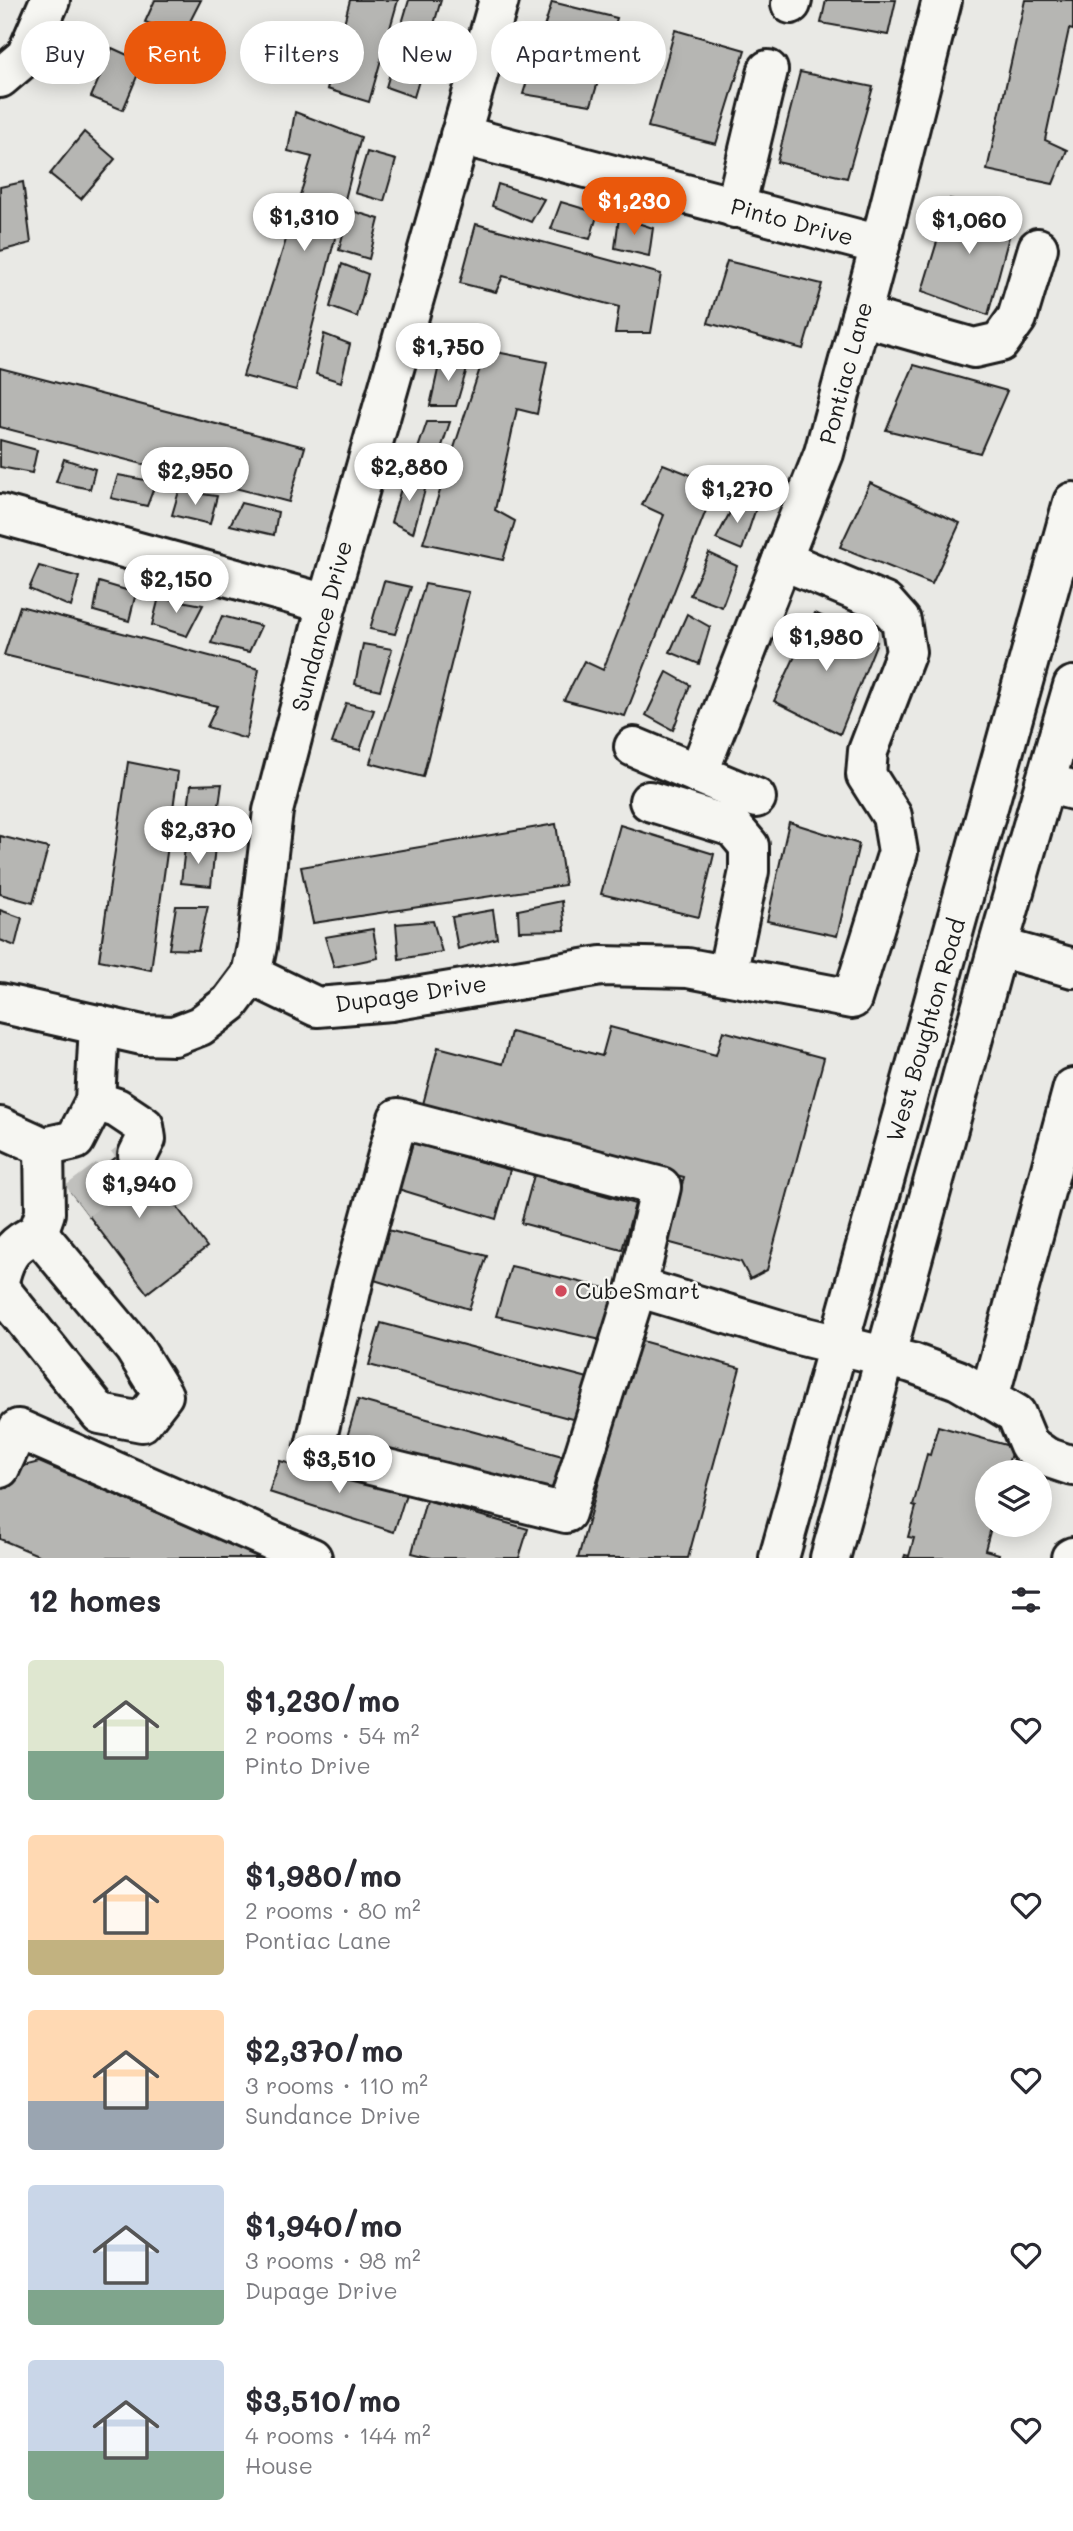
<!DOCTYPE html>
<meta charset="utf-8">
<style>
body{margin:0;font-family:Mali,sans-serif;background:#f7f7f7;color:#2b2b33;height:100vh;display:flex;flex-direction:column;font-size:26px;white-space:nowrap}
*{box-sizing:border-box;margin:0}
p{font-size:23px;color:#7c7c81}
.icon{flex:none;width:38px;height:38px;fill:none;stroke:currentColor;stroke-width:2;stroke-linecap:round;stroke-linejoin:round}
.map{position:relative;height:1558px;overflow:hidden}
.sheet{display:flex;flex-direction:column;background:#fff;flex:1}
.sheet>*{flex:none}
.guide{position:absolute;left:21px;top:21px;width:700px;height:63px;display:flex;gap:14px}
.buttons{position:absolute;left:975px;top:1460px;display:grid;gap:14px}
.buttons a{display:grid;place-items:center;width:77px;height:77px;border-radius:50%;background:#fff;box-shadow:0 4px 18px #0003;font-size:35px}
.price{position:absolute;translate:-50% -60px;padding:0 16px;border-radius:24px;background:#fff;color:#222;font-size:23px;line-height:46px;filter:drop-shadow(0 2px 4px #0008)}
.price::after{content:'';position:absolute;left:50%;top:42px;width:21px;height:16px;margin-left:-10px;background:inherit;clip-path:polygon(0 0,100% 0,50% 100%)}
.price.current{background:#ea580c;color:#fff}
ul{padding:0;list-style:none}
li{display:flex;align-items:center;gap:21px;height:175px;padding:0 28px}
li span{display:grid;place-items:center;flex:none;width:196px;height:140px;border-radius:7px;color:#555}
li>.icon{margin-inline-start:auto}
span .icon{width:84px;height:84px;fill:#fffc;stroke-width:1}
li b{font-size:30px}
h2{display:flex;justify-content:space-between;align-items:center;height:84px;padding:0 28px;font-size:30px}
.pill{padding:0 24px;border-radius:32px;background:#fff;box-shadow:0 4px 18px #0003;font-size:24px;line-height:63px}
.pill.current{background:#ea580c;color:#fff}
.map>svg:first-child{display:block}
</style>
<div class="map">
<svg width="1073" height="1558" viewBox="0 0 1073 1558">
<rect width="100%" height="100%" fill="#e9e9e5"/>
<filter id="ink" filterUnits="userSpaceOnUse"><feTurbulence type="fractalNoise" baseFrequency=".0143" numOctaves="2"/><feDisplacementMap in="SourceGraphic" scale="14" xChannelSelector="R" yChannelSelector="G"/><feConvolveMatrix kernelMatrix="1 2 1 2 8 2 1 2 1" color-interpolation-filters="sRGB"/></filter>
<g filter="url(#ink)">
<g fill="#b6b6b3" stroke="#1c1c1c" stroke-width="2">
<path d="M155,0H201L183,35L145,22Z"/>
<path d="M350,0H398L369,102L327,89Z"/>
<path d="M409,0H441L430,38L400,30Z"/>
<path d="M826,0H896L888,35L821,23Z"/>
<path d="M1025,0H1073V30L1069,29L1045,140L1067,150L1053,184L987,170Z"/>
<path d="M552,2L617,18L591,105L523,94Z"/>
<path d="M675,30L745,50L716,144L648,127Z"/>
<path d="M112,48L143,62L123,110L91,97Z"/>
<path d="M397,49L426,57L414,97L386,87Z"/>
<path d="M800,72L873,87L847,178L777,162Z"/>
<path d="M295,112L361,137L296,390L243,376L312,157L288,151Z"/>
<path d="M84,132L115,159L81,199L50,174Z"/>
<path d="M367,152L396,160L384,201L355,193Z"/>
<path d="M23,182L31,243L0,251V187Z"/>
<path d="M498,184L544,199L531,222L492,206Z"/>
<path d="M950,199L1014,218L988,315L922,291Z"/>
<path d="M561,202L598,213L590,239L551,229Z"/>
<path d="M349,210L379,219L369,259L339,250Z"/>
<path d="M619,217L653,228L649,256L615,248Z"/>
<path d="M476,224L661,274L651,333H615L619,307L503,276L496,292L460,283Z"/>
<path d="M727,261L822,284L803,349L708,323Z"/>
<path d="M342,264L368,274L357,317L330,307Z"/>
<path d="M324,334L350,344L341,382L316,374Z"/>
<path d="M486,350L547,362L537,414L517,409L495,510L515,521L503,560L423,543Z"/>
<path d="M441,356L468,365L456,406H430Z"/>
<path d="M914,365L1007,391L980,453L886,430Z"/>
<path d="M0,368L305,447L289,502L0,427Z"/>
<path d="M427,422H450L435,467L414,460Z"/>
<path d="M0,440L37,450L32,473L0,467Z"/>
<path d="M64,459L95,469L90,489L56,482Z"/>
<path d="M663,464L716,485L625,716L564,700L584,661L603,670L664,515L642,505Z"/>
<path d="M406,472L426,486L413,533L391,522Z"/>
<path d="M118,475L156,482L147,506L111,498Z"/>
<path d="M870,483L960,523L932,584L840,547Z"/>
<path d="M179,491L217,496L210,524L172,515Z"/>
<path d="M737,499L756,508L742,550L716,539Z"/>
<path d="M241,503L278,512L274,535L230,525Z"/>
<path d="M709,553L737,566L722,607L690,595Z"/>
<path d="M39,566L79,577L71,607L29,589Z"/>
<path d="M384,581L411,587L395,634L370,629Z"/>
<path d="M99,582L136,593L129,621L94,611Z"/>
<path d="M425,584L469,592L423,777L370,763Z"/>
<path d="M159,597L203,605L187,636L152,625Z"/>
<path d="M20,606L259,669L246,739L207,727L217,706L4,655Z"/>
<path d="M815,613L877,642L840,734L774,701Z"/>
<path d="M687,614L710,627L699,664L670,652Z"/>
<path d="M222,616L261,626L249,652L211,643Z"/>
<path d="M363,644L392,649L380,690L355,684Z"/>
<path d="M667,672L690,685L673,730L646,715Z"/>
<path d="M346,703L374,710L360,750L332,743Z"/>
<path d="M128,762L178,772L151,970L99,960Z"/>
<path d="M222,784L216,826H186L191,785Z"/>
<path d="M789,822L859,844L837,936L767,921Z"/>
<path d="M556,824L565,885L313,923L301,867Z"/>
<path d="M620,825L714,854L699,917L601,894Z"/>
<path d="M0,836L48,848L33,903L0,894Z"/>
<path d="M215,846L211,886L181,883L185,847Z"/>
<path d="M562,901L565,930L519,931L518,910Z"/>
<path d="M176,906H208L198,950L169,949Z"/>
<path d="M0,910L22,918L15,946L0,940Z"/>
<path d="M493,910L497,938L458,949L452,917Z"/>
<path d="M433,921L442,952L399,959L396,924Z"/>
<path d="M373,929L378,958L334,967L325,937Z"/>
<path d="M610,1027L716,1055L723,1031L824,1058L767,1270L750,1279L741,1262L667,1242L684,1177L422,1108L438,1047L503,1064L511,1032L602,1056Z"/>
<path d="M406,1141L510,1170L496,1219L395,1188Z"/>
<path d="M131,1146L207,1247L147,1293L71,1192Z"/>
<path d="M534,1175L635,1204L622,1250L521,1223Z"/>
<path d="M384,1229L487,1256L469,1309L371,1279Z"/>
<path d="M511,1266L614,1290L601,1340L496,1316Z"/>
<path d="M381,1323L588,1378L576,1420L369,1365Z"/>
<path d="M638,1340L740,1368L688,1558H578Z"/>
<path d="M358,1400L566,1457L555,1495L347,1437Z"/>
<path d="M938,1426L1013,1447L1007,1467L1025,1472H987V1524H992L985,1550L999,1554L998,1558H904L905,1555L909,1556L914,1538L908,1537L916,1507L913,1506L927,1454L930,1455Z"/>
<path d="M280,1461L406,1494L394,1532L269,1492Z"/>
<path d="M39,1462L262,1558H45L0,1539V1488L8,1470Z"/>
<path d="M426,1500L528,1529L519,1558H432L412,1553Z"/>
</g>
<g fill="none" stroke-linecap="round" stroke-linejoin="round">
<path stroke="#c0c0bd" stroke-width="38" stroke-dasharray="38 19" stroke-linecap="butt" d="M77,1201L138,1155"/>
<defs>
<g id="minor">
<path d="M791,4L792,0"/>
<path d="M0,78L26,56L50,0"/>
<path d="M460,135L880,245"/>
<path d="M735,208L768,70"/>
<path d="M861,316L974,348L1000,342L1017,318L1038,248"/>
<path d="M0,514L327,604"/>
<path d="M634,747L756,798"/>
<path d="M698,774L824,453L880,245L942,0"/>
<path d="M1045,783L1073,790"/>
<path d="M649,801L733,827L749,846V871L727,975"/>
<path d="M998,947L1073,968"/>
<path d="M251,975L257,946L273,811L327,604L499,0"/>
<path d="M0,1003L142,1035L174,1036L200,1026L230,1003L251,975L317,1007L391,1001L601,966L688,968L852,999L898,852L892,816L866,775L868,751L906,652L901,621L885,603L782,560"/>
<path d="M1073,1088L989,1398L1016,1414L1029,1445L1046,1457L1073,1466"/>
<path d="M95,1101L117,1108L144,1126L146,1139L138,1155"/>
<path d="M0,1127L44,1147L75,1140L95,1101L99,1025"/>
<path d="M0,1277C6,1253 15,1243 38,1233L45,1213L44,1147"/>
<path d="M637,1287L566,1513L314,1451L354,1278L398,1118L661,1187L637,1287L790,1333L912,1363L958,1380L989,1398"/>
<path d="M0,1289L100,1414L142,1422L163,1395L134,1348L38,1233"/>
<path d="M0,1468L18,1429L312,1558"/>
<path d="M1071,1558L1073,1557"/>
</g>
<g id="major">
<path d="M779,1558L1073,502"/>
<path d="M830,1558L998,947L1073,686"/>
</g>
</defs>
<use href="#minor" stroke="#1c1c1c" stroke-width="44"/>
<use href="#major" stroke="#1c1c1c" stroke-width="44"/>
<use href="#minor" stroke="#f6f6f2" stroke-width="38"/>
<use href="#major" stroke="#f6f6f2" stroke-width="38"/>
</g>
</g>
<circle fill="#d1495b" stroke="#f6f6f2" stroke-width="2.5" cx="561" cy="1291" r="7"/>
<g text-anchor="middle" stroke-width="5" stroke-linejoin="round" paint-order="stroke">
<g font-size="23" fill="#1c1c1c" stroke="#f6f6f2">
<text transform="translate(792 222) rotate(15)" y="8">Pinto Drive</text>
<text transform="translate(846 373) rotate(-75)" y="8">Pontiac Lane</text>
<text transform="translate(322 626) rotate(-75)" y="8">Sundance Drive</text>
<text transform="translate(411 994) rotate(-8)" y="8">Dupage Drive</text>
<text transform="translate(926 1030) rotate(-74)" y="8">West Boughton Road</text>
</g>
<g font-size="23" fill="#1c1c1c" stroke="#f6f6f2" text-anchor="start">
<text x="575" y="1299">CubeSmart</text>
</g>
</g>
</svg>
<div class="buttons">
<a><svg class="icon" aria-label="layers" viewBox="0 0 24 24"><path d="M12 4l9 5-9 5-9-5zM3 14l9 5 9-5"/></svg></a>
</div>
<b class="price current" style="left:634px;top:237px">$1,230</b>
<b class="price" style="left:304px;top:253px">$1,310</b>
<b class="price" style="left:969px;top:256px">$1,060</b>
<b class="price" style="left:448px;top:383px">$1,750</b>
<b class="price" style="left:409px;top:503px">$2,880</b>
<b class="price" style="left:195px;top:507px">$2,950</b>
<b class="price" style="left:737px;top:525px">$1,270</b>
<b class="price" style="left:176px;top:615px">$2,150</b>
<b class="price" style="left:826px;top:673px">$1,980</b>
<b class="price" style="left:198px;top:866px">$2,370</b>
<b class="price" style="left:139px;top:1220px">$1,940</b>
<b class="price" style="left:339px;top:1495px">$3,510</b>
<div class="guide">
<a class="pill">Buy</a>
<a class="pill current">Rent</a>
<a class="pill">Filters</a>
<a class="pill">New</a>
<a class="pill">Apartment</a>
</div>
</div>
<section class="sheet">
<h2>12 homes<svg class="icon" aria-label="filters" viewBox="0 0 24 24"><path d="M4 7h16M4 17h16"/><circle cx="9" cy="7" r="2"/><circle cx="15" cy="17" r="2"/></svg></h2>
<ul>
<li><span style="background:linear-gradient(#dfe7d0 65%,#7fa58c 0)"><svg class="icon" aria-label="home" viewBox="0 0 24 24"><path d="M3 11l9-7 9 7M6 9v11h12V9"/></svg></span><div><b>$1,230/mo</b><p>2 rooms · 54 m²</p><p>Pinto Drive</p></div><svg class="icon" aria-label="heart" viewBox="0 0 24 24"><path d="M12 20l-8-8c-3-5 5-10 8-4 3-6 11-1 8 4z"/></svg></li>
<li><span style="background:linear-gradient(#ffd9b3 75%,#c2b280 0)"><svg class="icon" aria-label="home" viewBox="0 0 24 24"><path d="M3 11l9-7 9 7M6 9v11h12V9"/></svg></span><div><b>$1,980/mo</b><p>2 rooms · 80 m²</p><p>Pontiac Lane</p></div><svg class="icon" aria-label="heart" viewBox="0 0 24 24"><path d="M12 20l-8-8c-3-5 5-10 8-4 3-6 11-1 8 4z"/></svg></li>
<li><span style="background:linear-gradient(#ffd9b3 65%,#9aa5b1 0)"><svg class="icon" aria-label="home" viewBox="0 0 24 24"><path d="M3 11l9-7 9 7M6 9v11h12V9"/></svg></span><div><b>$2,370/mo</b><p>3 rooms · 110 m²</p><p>Sundance Drive</p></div><svg class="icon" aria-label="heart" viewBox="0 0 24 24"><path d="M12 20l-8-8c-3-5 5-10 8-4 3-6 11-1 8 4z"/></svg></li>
<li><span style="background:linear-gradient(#c9d6e8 75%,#7fa58c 0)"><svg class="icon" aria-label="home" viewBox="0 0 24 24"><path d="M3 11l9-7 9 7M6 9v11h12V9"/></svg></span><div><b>$1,940/mo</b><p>3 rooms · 98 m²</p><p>Dupage Drive</p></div><svg class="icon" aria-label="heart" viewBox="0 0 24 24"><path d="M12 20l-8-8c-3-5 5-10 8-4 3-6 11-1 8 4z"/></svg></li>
<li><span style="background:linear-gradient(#c9d6e8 65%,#7fa58c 0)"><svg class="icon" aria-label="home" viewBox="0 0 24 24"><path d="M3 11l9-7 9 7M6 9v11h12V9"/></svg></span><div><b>$3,510/mo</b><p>4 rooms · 144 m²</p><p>House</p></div><svg class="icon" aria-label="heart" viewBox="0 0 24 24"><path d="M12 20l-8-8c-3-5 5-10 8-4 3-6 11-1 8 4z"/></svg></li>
</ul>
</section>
